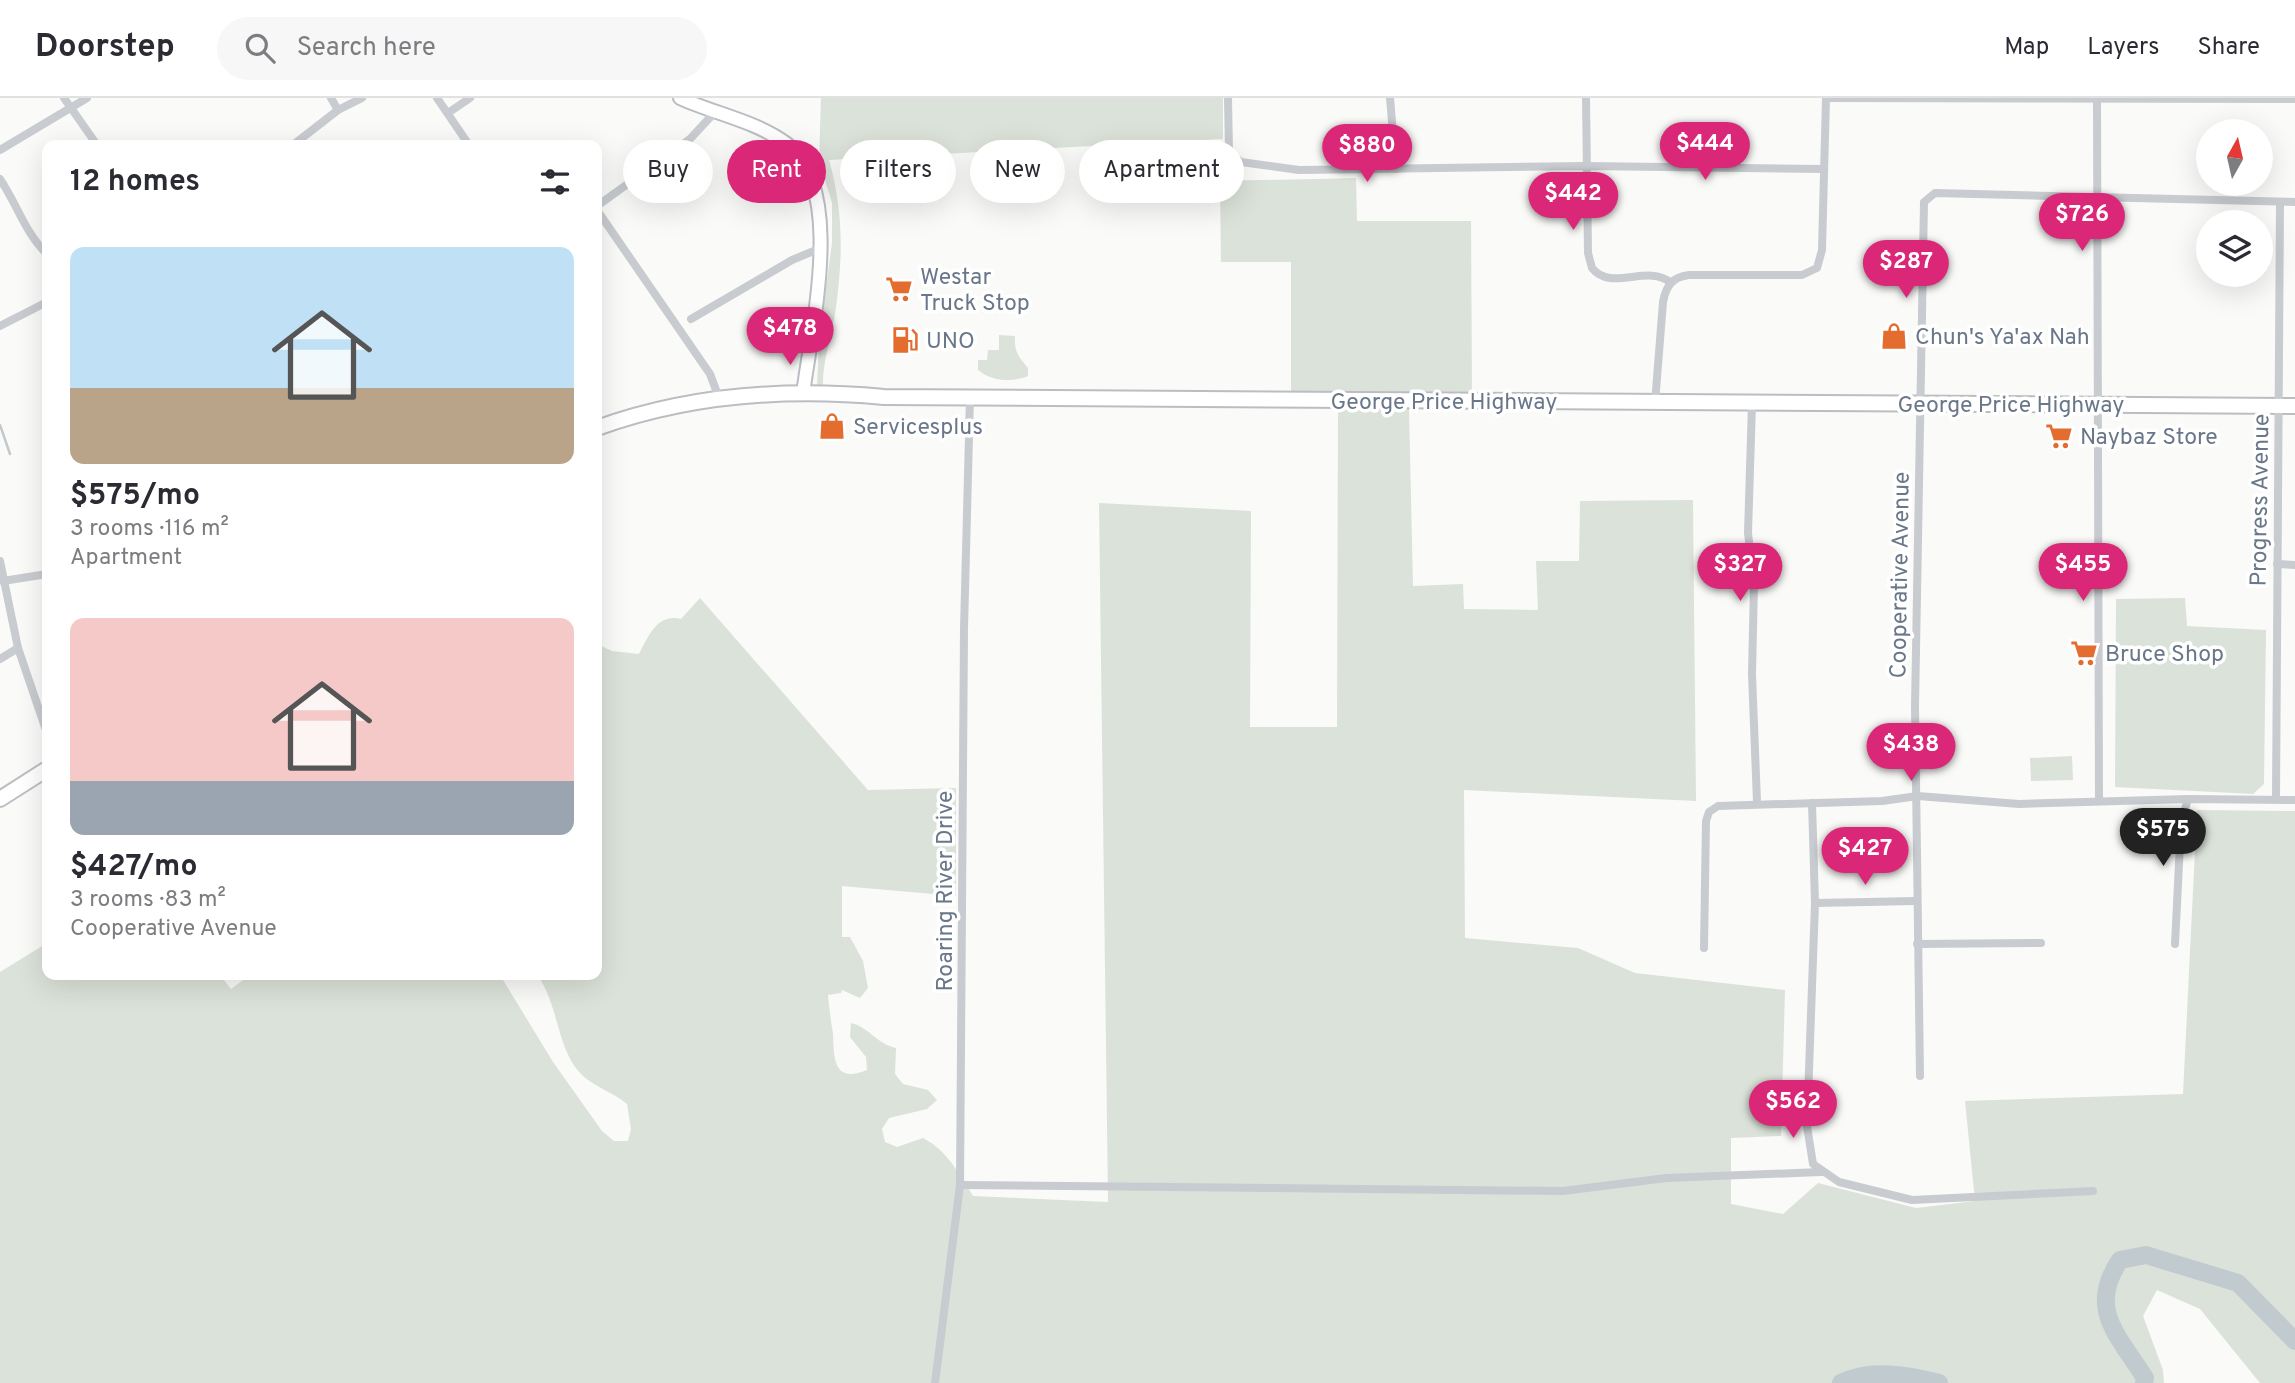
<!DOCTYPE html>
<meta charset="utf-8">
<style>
body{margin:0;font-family:Overpass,sans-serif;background:#f7f7f7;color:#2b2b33;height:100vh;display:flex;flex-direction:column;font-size:26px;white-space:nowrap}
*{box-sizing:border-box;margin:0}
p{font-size:23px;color:#7c7c81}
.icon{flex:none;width:38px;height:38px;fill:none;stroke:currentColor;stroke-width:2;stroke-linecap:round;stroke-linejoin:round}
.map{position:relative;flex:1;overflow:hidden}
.sheet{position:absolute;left:42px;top:42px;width:560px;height:840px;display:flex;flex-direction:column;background:#fff;border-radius:14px;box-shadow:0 7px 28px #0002}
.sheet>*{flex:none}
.banner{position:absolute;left:623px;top:42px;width:665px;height:63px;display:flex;gap:14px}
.needle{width:46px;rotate:8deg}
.controls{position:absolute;left:2196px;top:21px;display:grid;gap:14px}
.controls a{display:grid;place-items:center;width:77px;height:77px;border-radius:50%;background:#fff;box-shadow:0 7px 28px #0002;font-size:35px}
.price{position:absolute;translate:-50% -60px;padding:0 16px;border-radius:24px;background:#db2777;color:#fff;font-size:23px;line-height:46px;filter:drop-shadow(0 2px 4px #0008)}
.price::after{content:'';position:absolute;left:50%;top:42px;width:21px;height:16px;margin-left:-10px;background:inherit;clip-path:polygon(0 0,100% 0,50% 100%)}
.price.selected{background:#222;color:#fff}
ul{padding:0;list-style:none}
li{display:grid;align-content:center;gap:14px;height:371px;padding:0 28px}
li span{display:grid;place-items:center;height:217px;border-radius:14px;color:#555}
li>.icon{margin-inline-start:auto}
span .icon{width:126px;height:126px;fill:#fffc;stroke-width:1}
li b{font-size:30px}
h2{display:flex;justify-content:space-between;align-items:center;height:84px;padding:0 28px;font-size:30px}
.tag{padding:0 24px;border-radius:32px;background:#fff;box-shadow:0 7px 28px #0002;font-size:24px;line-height:63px}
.tag.selected{background:#db2777;color:#fff}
header{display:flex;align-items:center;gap:42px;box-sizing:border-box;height:98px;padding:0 35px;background:#fff;border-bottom:2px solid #e1e1e2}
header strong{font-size:33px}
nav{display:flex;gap:38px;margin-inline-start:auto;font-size:24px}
.search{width:490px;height:63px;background:#f7f7f7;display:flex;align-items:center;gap:18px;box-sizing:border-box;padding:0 24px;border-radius:38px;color:#7c7c81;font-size:26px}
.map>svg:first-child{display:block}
</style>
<header>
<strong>Doorstep</strong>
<div class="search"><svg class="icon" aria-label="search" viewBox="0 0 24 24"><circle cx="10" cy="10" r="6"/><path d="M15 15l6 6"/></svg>Search here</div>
<nav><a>Map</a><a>Layers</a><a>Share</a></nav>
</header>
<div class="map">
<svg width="2295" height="1285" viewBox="0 0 2295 1285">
<rect width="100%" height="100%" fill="#fafaf8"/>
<g fill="#dbe2d9">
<path d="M821,0H1223V41L829,62C844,114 843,162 835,216C831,242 822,264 823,290H817L819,240L832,145V105L819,63Z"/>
<path d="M1356,80L1357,123H1471L1472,295H1291V164H1221L1220,83Z"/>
<path d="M999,237L1015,238C1014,253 1018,258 1028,270V278C1012,285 991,283 978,272V262H987L988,252H999Z"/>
<path d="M1338,311H1409L1413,488L1463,486L1464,511L1538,512L1536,463H1579L1580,403L1693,402L1696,703L1464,692L1465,840L1578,850L1635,875L1785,892L1781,1038L1731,1040V1106L1783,1116L1818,1085L1916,1110L1975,1103L1965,1003L2183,996L2197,712L2295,713V1285H2260L2200,1211L2157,1192L2143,1218L2163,1272L2164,1285H0V874L47,845V877H220L231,891L250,877H500L553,964L602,1033L614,1043H628L631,1031L627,1006C613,994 594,989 581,976C556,950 559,906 537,877H597V546L612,553L639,556C648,539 657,515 681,521L700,500L868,692L956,690V798L842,788V839H850L863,863L868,890L860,900L842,892L841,895L828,897C829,910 831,923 833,936C834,960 833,986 867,972L866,959L850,939L851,925C870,930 877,946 896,950L895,976L903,986L928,992L937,1002L927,1011L889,1020L882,1031L885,1044L897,1049L923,1040C947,1052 959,1076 973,1098L1108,1104L1099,405L1251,413L1250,629H1337Z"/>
<path d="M2185,500L2187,528L2266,532L2264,686L2253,696L2115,689L2116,501Z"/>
<path d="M2072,658L2073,682L2031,683L2030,660Z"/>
</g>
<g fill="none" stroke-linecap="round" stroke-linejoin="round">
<path stroke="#c1cacf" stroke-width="2.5" d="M0,327L10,356"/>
<g stroke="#c1cacf" stroke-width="18">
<path d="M1841,1285C1870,1270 1909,1277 1939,1285"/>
<path d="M2144,1285L2145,1280C2118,1237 2087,1211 2120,1162L2146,1157L2238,1185L2295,1243"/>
</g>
<defs>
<path id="secondary" d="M680,0C715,16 756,23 787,46C846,91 811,231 803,296"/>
<g id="highway">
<path d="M597,330C688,297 788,290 884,299L2295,308"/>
<path d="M0,701L47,671"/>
</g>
</defs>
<use href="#secondary" stroke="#babec4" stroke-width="16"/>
<use href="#highway" stroke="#bbbdc1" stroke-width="18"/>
<g stroke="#c8cbcf" stroke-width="8">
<path d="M64,0L97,47"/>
<path d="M331,0L338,12"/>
<path d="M437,0L469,47"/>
<path d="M1228,0L1229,54L1241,64L1299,72L1586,68L1824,71"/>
<path d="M1390,0L1396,71"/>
<path d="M1586,0L1588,155L1592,170C1611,194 1647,166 1670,184"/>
<path d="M1827,0L2295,1"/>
<path d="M2097,3L2099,703"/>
<path d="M448,15L470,0"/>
<path d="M293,47L338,12L362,0"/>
<path d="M0,52L87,0"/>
<path d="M0,81C17,106 25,135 47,156"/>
<path d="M597,108L690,41L715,14"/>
<path d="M597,112L710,276L719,300"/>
<path d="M691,221L792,162L821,150"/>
<path d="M0,228L47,204"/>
<path d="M1655,305L1663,204C1666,188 1672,179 1689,177H1802L1817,170L1822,152L1826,0"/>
<path d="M1752,306L1748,435L1754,487L1752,576L1757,704"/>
<path d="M0,463L18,550L47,635"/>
<path d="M2277,466L2295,467"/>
<path d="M3,483L47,476"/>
<path d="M0,561L18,550"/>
<path d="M2276,700L2280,105"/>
<path d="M1812,705L1815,805L1807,1028L1813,1066L1839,1084L1912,1102L2093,1093"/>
<path d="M1815,805L1916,803"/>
<path d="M1917,846L2041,845"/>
<path d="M2175,846L2181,725L2188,701"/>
<path d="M1704,850L1706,723L1709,714L1718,708L1882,703L1918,698L2019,706L2188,701L2295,702"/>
<path d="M1920,978L1915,609L1924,104L1935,95L2295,104"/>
<path d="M960,1087L1563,1093L1666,1080L1821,1074"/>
<path d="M935,1285L960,1087L964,531L970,299"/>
</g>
<use href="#secondary" stroke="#fff" stroke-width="12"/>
<use href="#highway" stroke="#fff" stroke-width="14"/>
</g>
<defs>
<symbol id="supermarket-bare" viewBox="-9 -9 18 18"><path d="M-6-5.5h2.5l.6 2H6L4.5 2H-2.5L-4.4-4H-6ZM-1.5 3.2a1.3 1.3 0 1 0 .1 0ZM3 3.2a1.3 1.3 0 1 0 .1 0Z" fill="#e36c2e" stroke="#fff" stroke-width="2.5" paint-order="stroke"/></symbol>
<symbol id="shop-bare" viewBox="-9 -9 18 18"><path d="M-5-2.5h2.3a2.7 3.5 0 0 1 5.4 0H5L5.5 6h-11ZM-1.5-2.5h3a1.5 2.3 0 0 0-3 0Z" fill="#e36c2e" stroke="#fff" stroke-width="2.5" paint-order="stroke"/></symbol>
<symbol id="fuel-bare" viewBox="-9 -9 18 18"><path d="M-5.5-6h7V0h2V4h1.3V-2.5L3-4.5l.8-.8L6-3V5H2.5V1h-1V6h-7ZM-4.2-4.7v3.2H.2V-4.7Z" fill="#e36c2e" stroke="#fff" stroke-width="2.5" paint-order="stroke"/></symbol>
</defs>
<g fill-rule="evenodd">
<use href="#supermarket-bare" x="880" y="172" width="38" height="38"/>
<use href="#shop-bare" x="1875" y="219" width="38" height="38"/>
<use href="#fuel-bare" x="886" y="223" width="38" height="38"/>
<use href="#shop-bare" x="813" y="309" width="38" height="38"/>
<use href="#supermarket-bare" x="2040" y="319" width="38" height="38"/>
<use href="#supermarket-bare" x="2065" y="536" width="38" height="38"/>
</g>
<g text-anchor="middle" stroke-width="7" stroke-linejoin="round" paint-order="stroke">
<g font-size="23" fill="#697789" stroke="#fff" text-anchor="start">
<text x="920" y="186">Westar<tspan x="920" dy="26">Truck Stop</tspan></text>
<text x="1915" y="246">Chun's Ya'ax Nah</text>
<text x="926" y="250">UNO</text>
<text x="853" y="336">Servicesplus</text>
<text x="2080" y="346">Naybaz Store</text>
<text x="2105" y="563">Bruce Shop</text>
</g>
<g font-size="23" fill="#697789" stroke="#fff">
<text x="1444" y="311">George Price Highway</text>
<text x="2011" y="314">George Price Highway</text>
<text transform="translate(2259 402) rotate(-89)" y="8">Progress Avenue</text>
<text transform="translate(1899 477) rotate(-89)" y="8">Cooperative Avenue</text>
<text transform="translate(944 793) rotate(-90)" y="8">Roaring River Drive</text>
</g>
</g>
</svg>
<div class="controls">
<a><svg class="needle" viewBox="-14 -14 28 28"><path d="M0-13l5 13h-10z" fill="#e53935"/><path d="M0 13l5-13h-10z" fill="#7c7c81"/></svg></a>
<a><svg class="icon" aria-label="layers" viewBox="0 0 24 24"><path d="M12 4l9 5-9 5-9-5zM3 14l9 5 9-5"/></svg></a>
</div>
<b class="price" style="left:1705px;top:84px">$444</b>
<b class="price" style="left:1367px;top:86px">$880</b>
<b class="price" style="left:1573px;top:134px">$442</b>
<b class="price" style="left:2082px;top:155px">$726</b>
<b class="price" style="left:1906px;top:202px">$287</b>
<b class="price" style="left:790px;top:269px">$478</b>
<b class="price" style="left:1740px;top:505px">$327</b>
<b class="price" style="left:2083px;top:505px">$455</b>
<b class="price" style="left:1911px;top:685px">$438</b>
<b class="price selected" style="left:2163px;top:770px">$575</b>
<b class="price" style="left:1865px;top:789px">$427</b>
<b class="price" style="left:1793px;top:1042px">$562</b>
<div class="banner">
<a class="tag">Buy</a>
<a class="tag selected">Rent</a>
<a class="tag">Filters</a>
<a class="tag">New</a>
<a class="tag">Apartment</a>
</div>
<section class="sheet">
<h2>12 homes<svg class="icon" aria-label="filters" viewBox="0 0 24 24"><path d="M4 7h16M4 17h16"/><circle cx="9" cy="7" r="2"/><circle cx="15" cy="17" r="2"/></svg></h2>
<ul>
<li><span style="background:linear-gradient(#bfe0f5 65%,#b9a48a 0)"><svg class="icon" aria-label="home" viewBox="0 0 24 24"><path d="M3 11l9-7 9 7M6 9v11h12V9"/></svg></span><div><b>$575/mo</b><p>3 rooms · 116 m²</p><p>Apartment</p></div></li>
<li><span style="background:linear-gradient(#f6c9c9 75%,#9aa5b1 0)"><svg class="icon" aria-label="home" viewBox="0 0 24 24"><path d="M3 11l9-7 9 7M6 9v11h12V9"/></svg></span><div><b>$427/mo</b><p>3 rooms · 83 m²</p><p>Cooperative Avenue</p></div></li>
</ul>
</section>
</div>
